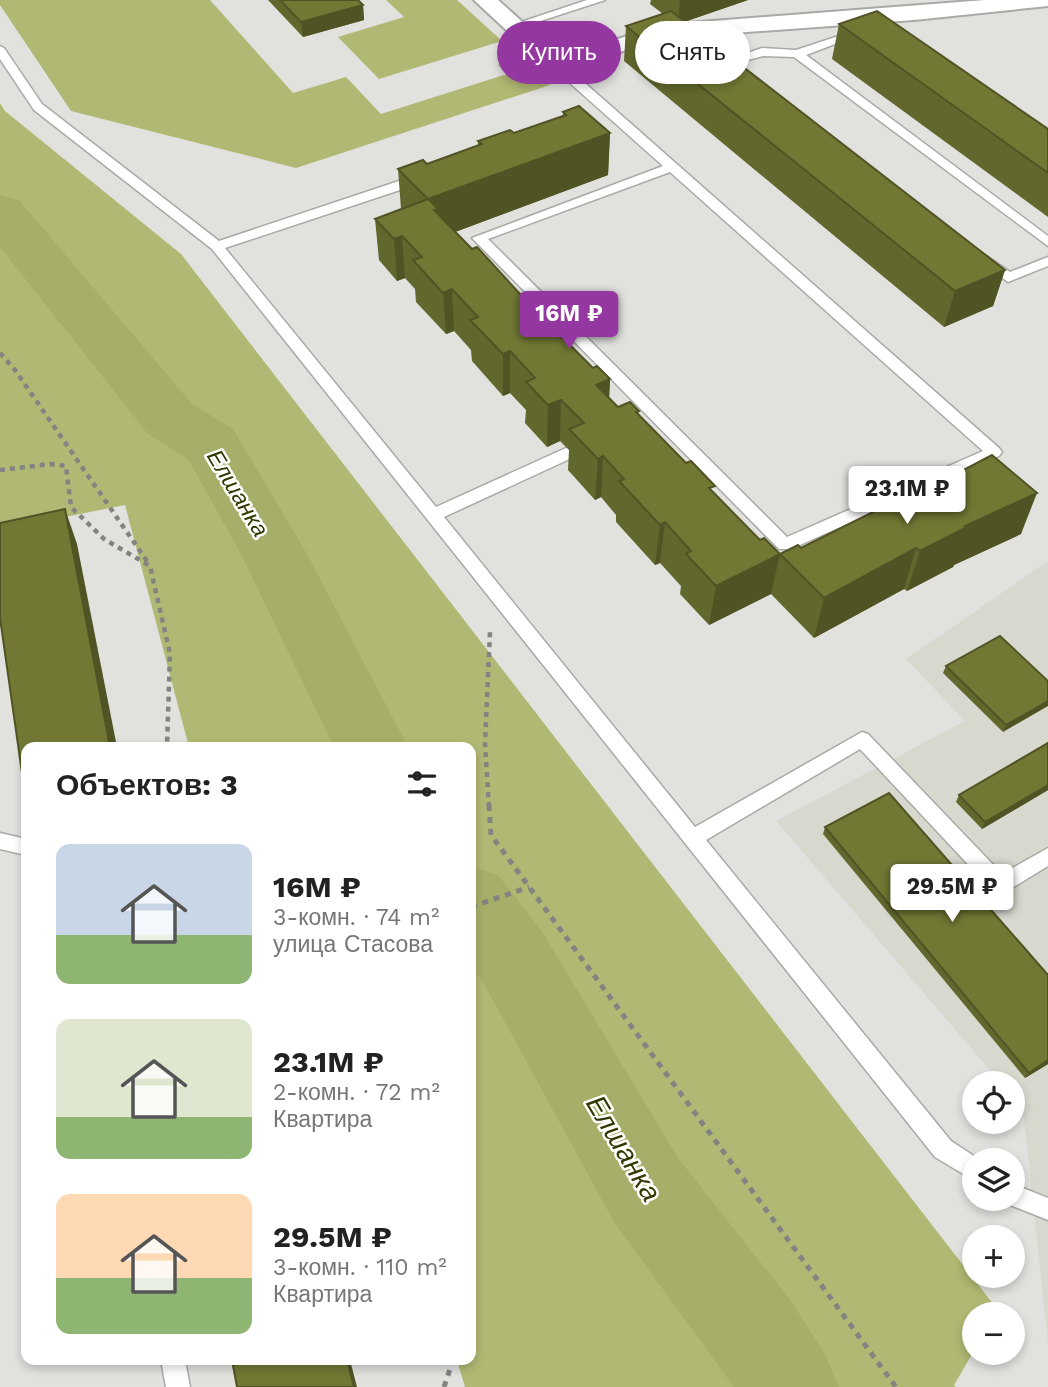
<!DOCTYPE html>
<html lang="ru">
<meta charset="utf-8">
<style>
body{margin:0;font-family:"Work Sans",sans-serif;background:#f6f6f6;color:#222;height:100vh;display:flex;flex-direction:column;font-size:26px;white-space:nowrap}
*{box-sizing:border-box;margin:0}
p{font-size:23px;color:#767676}
.icon{flex:none;width:38px;height:38px;fill:none;stroke:currentColor;stroke-width:2;stroke-linecap:round;stroke-linejoin:round}
.map{position:relative;flex:1;overflow:hidden}
.sheet{position:absolute;left:21px;top:742px;width:455px;height:623px;display:flex;flex-direction:column;background:#fff;border-radius:14px;box-shadow:0 4px 10px #0003}
.sheet>*{flex:none}
.hud{position:absolute;left:497px;top:21px;width:444px;height:63px;display:flex;gap:14px}
.tools{position:absolute;left:962px;top:1071px;display:grid;gap:14px}
.tools a{display:grid;place-items:center;width:63px;height:63px;border-radius:50%;background:#fff;box-shadow:0 4px 10px #0003;font-size:35px}
.price{position:absolute;translate:-50% -60px;padding:0 16px;border-radius:7px;background:#fff;color:#222;font-size:23px;line-height:46px;filter:drop-shadow(0 2px 4px #0008)}
.price::after{content:'';position:absolute;left:50%;top:42px;width:21px;height:16px;margin-left:-10px;background:inherit;clip-path:polygon(0 0,100% 0,50% 100%)}
.price.on{background:#9537a0;color:#fff}
ul{padding:0;list-style:none}
li{display:flex;align-items:center;gap:21px;height:175px;padding:0 35px}
li span{display:grid;place-items:center;flex:none;width:196px;height:140px;border-radius:14px;color:#555}
li>.icon{margin-inline-start:auto}
span .icon{width:84px;height:84px;fill:#fffc;stroke-width:1}
li b{font-size:30px}
h2{display:flex;justify-content:space-between;align-items:center;height:84px;padding:0 35px;font-size:30px}
.tag{padding:0 24px;border-radius:32px;background:#fff;box-shadow:0 4px 10px #0003;font-size:24px;line-height:63px}
.tag.on{background:#9537a0;color:#fff}
.map>svg:first-child{display:block}
</style>
<div class="map">
<svg width="1048" height="1387" viewBox="0 0 1048 1387">
<rect width="100%" height="100%" fill="#e1e1de"/>
<path fill="#d7d9ce" d="M1048,561V1343L1023,1110L1013,1098V1083H1001L776,821L965,721L906,659Z"/>
<g fill="#b1b873">
<path d="M0,0H210L293,93L346,77L381,114L507,74L498,65L520,58L550,85L296,168L71,111L0,5Z"/>
<path d="M386,0H457L502,41L379,79L338,37L404,17Z"/>
<path d="M0,103L5,111L181,254L997,1309L994,1314H975V1349L954,1385L956,1387H465L457,1360H471V747H189L125,505L0,530Z"/>
</g>
<g fill="none" stroke-linecap="round" stroke-linejoin="round">
<g fill="#a7ae69" fill-rule="evenodd">
<path d="M0,195L19,200L192,404L233,429L307,554L408,747H334L241,554L188,459L148,434L0,247Z"/>
<path d="M471,866L499,876L541,930L678,1158L791,1301L824,1353L839,1387H734L614,1222L483,982L471,965Z"/>
</g>
<defs>
<g id="service">
<path d="M587,0H605L519,28L509,26Z"/>
<path d="M854,31L864,33L806,55L1048,236V246L794,57L763,56L737,63L746,72L740,76L722,62L762,48L796,50Z"/>
<path d="M0,46L4,48L42,104L219,241L417,175H427V181L225,248L436,507L566,448H576L579,452L576,456L444,517L695,827L862,732L868,734L1002,874L1048,848V866L1007,891L1000,893L993,891L860,749L706,840L951,1141L980,1160H975V1181L935,1157L212,249L34,110L0,59Z"/>
<path d="M553,62H561L999,448L1002,452L999,456L791,549H779L472,238L663,166L553,68ZM670,172L983,451L787,537L488,239Z"/>
<path d="M985,255L1010,272L1048,257V266L1008,282L980,262V256Z"/>
<path d="M0,833L26,839V855L0,849Z"/>
<path d="M1013,1184L1048,1198V1220L1005,1203L1004,1199H1013Z"/>
<path d="M161,1360H185L190,1387H166Z"/>
</g>
<path id="minor" d="M474,0H498L561,57L662,25L985,0H1048V6L914,20L664,38L557,72L549,70Z"/>
</defs>
<use href="#service" stroke="#a9aaa7" stroke-width="3"/>
<use href="#minor" stroke="#a9aaa7" stroke-width="4"/>
<g stroke="#838381" stroke-width="4.5" stroke-dasharray="5 5" stroke-linecap="butt">
<path d="M0,353L15,370L149,564"/>
<path d="M0,470L51,464L66,466L71,507L104,539L150,566L170,654L167,747"/>
<path d="M489,807L485,744L490,632"/>
</g>
<g stroke="#838381" stroke-width="5" stroke-dasharray="6 6" stroke-linecap="butt">
<path d="M489,805L491,835L896,1387"/>
<path d="M471,907L529,887"/>
<path d="M444,1387L453,1360"/>
</g>
<use href="#service" fill="#fff" fill-rule="evenodd"/>
<use href="#minor" fill="#fff" fill-rule="evenodd"/>
</g>
<g fill="#62672d">
<path d="M268,0H358L363,5L364,20L303,37Z"/>
<path d="M651,0H748L684,22L1005,270L993,306L944,327L624,61L626,26L663,14L650,4Z"/>
<path d="M839,24L1048,129V217L832,59Z"/>
<path d="M563,112L610,133L608,175L455,232L593,368L610,379L609,398L618,407L639,411L638,415L760,540L780,554L801,548L920,493L1021,534L954,565L953,567L907,591L904,589L814,638L771,594L709,625L680,594L681,586L660,563L655,565L616,522V515L601,497L595,500L568,470L569,450L560,441L547,447L525,423L526,410L510,393L503,396L472,361L471,350L454,331L446,334L416,302L415,289L405,278L397,281L379,260L375,219L401,209L398,169L427,164L478,146V141L514,133L563,116Z"/>
<path d="M946,666L1048,681L1003,732L943,673Z"/>
<path d="M1048,743V790L982,829L956,802L959,795Z"/>
<path d="M825,827L1048,975V1064L1025,1078L823,834Z"/>
</g>
<g fill="#505424">
<path d="M680,0H748L678,24Z"/>
<path d="M363,5L364,20L303,37L301,22Z"/>
<path d="M610,133L608,175L439,238L428,199Z"/>
<path d="M402,236L405,278L397,281L394,239Z"/>
<path d="M1005,270L993,306L944,327L955,291Z"/>
<path d="M452,289L454,331L446,334L443,293Z"/>
<path d="M510,351V393L503,396V354Z"/>
<path d="M610,379L608,420L596,385Z"/>
<path d="M561,400L560,441L547,447L548,405Z"/>
<path d="M603,456L601,497L595,500L598,459Z"/>
<path d="M1037,493L1021,534L954,565L953,567L907,591L920,551L965,526Z"/>
<path d="M65,509L77,544L117,747H110Z"/>
<path d="M665,522L660,563L655,565L660,525Z"/>
<path d="M916,548L904,589L814,638L824,598Z"/>
<path d="M780,554L771,594L709,625L716,586Z"/>
<path d="M1048,701V706L1003,732L1006,725Z"/>
<path d="M1048,785V790L982,829L985,822Z"/>
<path d="M1048,1060V1064L1025,1078L1029,1073Z"/>
<path d="M347,1360H350L357,1387H354Z"/>
</g>
<g fill="#727834" stroke="#505424" stroke-width="2">
<path d="M280,0H358L363,5L301,22Z"/>
<path d="M671,11L1005,270L955,291L626,26Z"/>
<path d="M877,11L1048,129V173L839,24Z"/>
<path d="M579,106L610,133L428,199L438,209L434,210L472,249L477,247L531,306L535,304L555,324L551,326L593,368L597,366L610,379L596,385L618,407L630,402L639,411L636,412L686,463L691,461L715,486L709,488L760,540L764,538L780,554L716,586L686,554L691,551L665,522L660,525L619,481L624,479L603,456L598,459L569,429L584,423L561,400L548,405L526,382L535,378L510,351L503,354L470,320L478,317L452,289L443,293L413,260L422,257L402,236L394,239L375,219L428,199L398,169L423,160L427,164L482,144L478,141L510,130L514,133L566,115L563,112Z"/>
<path d="M992,455L1037,493L965,526L967,527L920,551L916,548L824,598L780,554L798,545L801,548L917,490L920,493Z"/>
<path d="M65,509L110,747H26V786L24,787L0,618V523Z"/>
<path d="M1000,636L1048,681V701L1006,725L946,666Z"/>
<path d="M1048,743V785L985,822L959,795Z"/>
<path d="M889,793L1048,975V1060L1029,1073L825,827Z"/>
<path d="M232,1360H347L354,1387H237Z"/>
</g>
<g text-anchor="middle" stroke-width="5" stroke-linejoin="round" paint-order="stroke">
<g font-size="23" font-style="italic" fill="#343700" stroke="#fffffe">
<text transform="translate(238 493) rotate(59)" y="8">Елшанка</text>
</g>
<g font-size="28" font-style="italic" fill="#343700" stroke="#fffffe">
<text transform="translate(624 1148) rotate(59)" y="10">Елшанка</text>
</g>
</g>
</svg>
<div class="tools">
<a><svg class="icon" aria-label="locate" viewBox="0 0 24 24"><circle cx="12" cy="12" r="6"/><path d="M12 2v4M12 18v4M2 12h4M18 12h4"/></svg></a>
<a><svg class="icon" aria-label="layers" viewBox="0 0 24 24"><path d="M12 4l9 5-9 5-9-5zM3 14l9 5 9-5"/></svg></a>
<a>+</a>
<a>−</a>
</div>
<b class="price on" style="left:569px;top:351px">16M ₽</b>
<b class="price" style="left:907px;top:526px">23.1M ₽</b>
<b class="price" style="left:952px;top:924px">29.5M ₽</b>
<div class="hud">
<a class="tag on">Купить</a>
<a class="tag">Снять</a>
</div>
<section class="sheet">
<h2>Объектов: 3<svg class="icon" aria-label="filters" viewBox="0 0 24 24"><path d="M4 7h16M4 17h16"/><circle cx="9" cy="7" r="2"/><circle cx="15" cy="17" r="2"/></svg></h2>
<ul>
<li><span style="background:linear-gradient(#c9d6e8 65%,#8fb573 0)"><svg class="icon" aria-label="home" viewBox="0 0 24 24"><path d="M3 11l9-7 9 7M6 9v11h12V9"/></svg></span><div><b>16M ₽</b><p>3-комн. · 74 m²</p><p>улица Стасова</p></div></li>
<li><span style="background:linear-gradient(#dfe7d0 70%,#8fb573 0)"><svg class="icon" aria-label="home" viewBox="0 0 24 24"><path d="M3 11l9-7 9 7M6 9v11h12V9"/></svg></span><div><b>23.1M ₽</b><p>2-комн. · 72 m²</p><p>Квартира</p></div></li>
<li><span style="background:linear-gradient(#ffd9b3 60%,#8fb573 0)"><svg class="icon" aria-label="home" viewBox="0 0 24 24"><path d="M3 11l9-7 9 7M6 9v11h12V9"/></svg></span><div><b>29.5M ₽</b><p>3-комн. · 110 m²</p><p>Квартира</p></div></li>
</ul>
</section>
</div>
